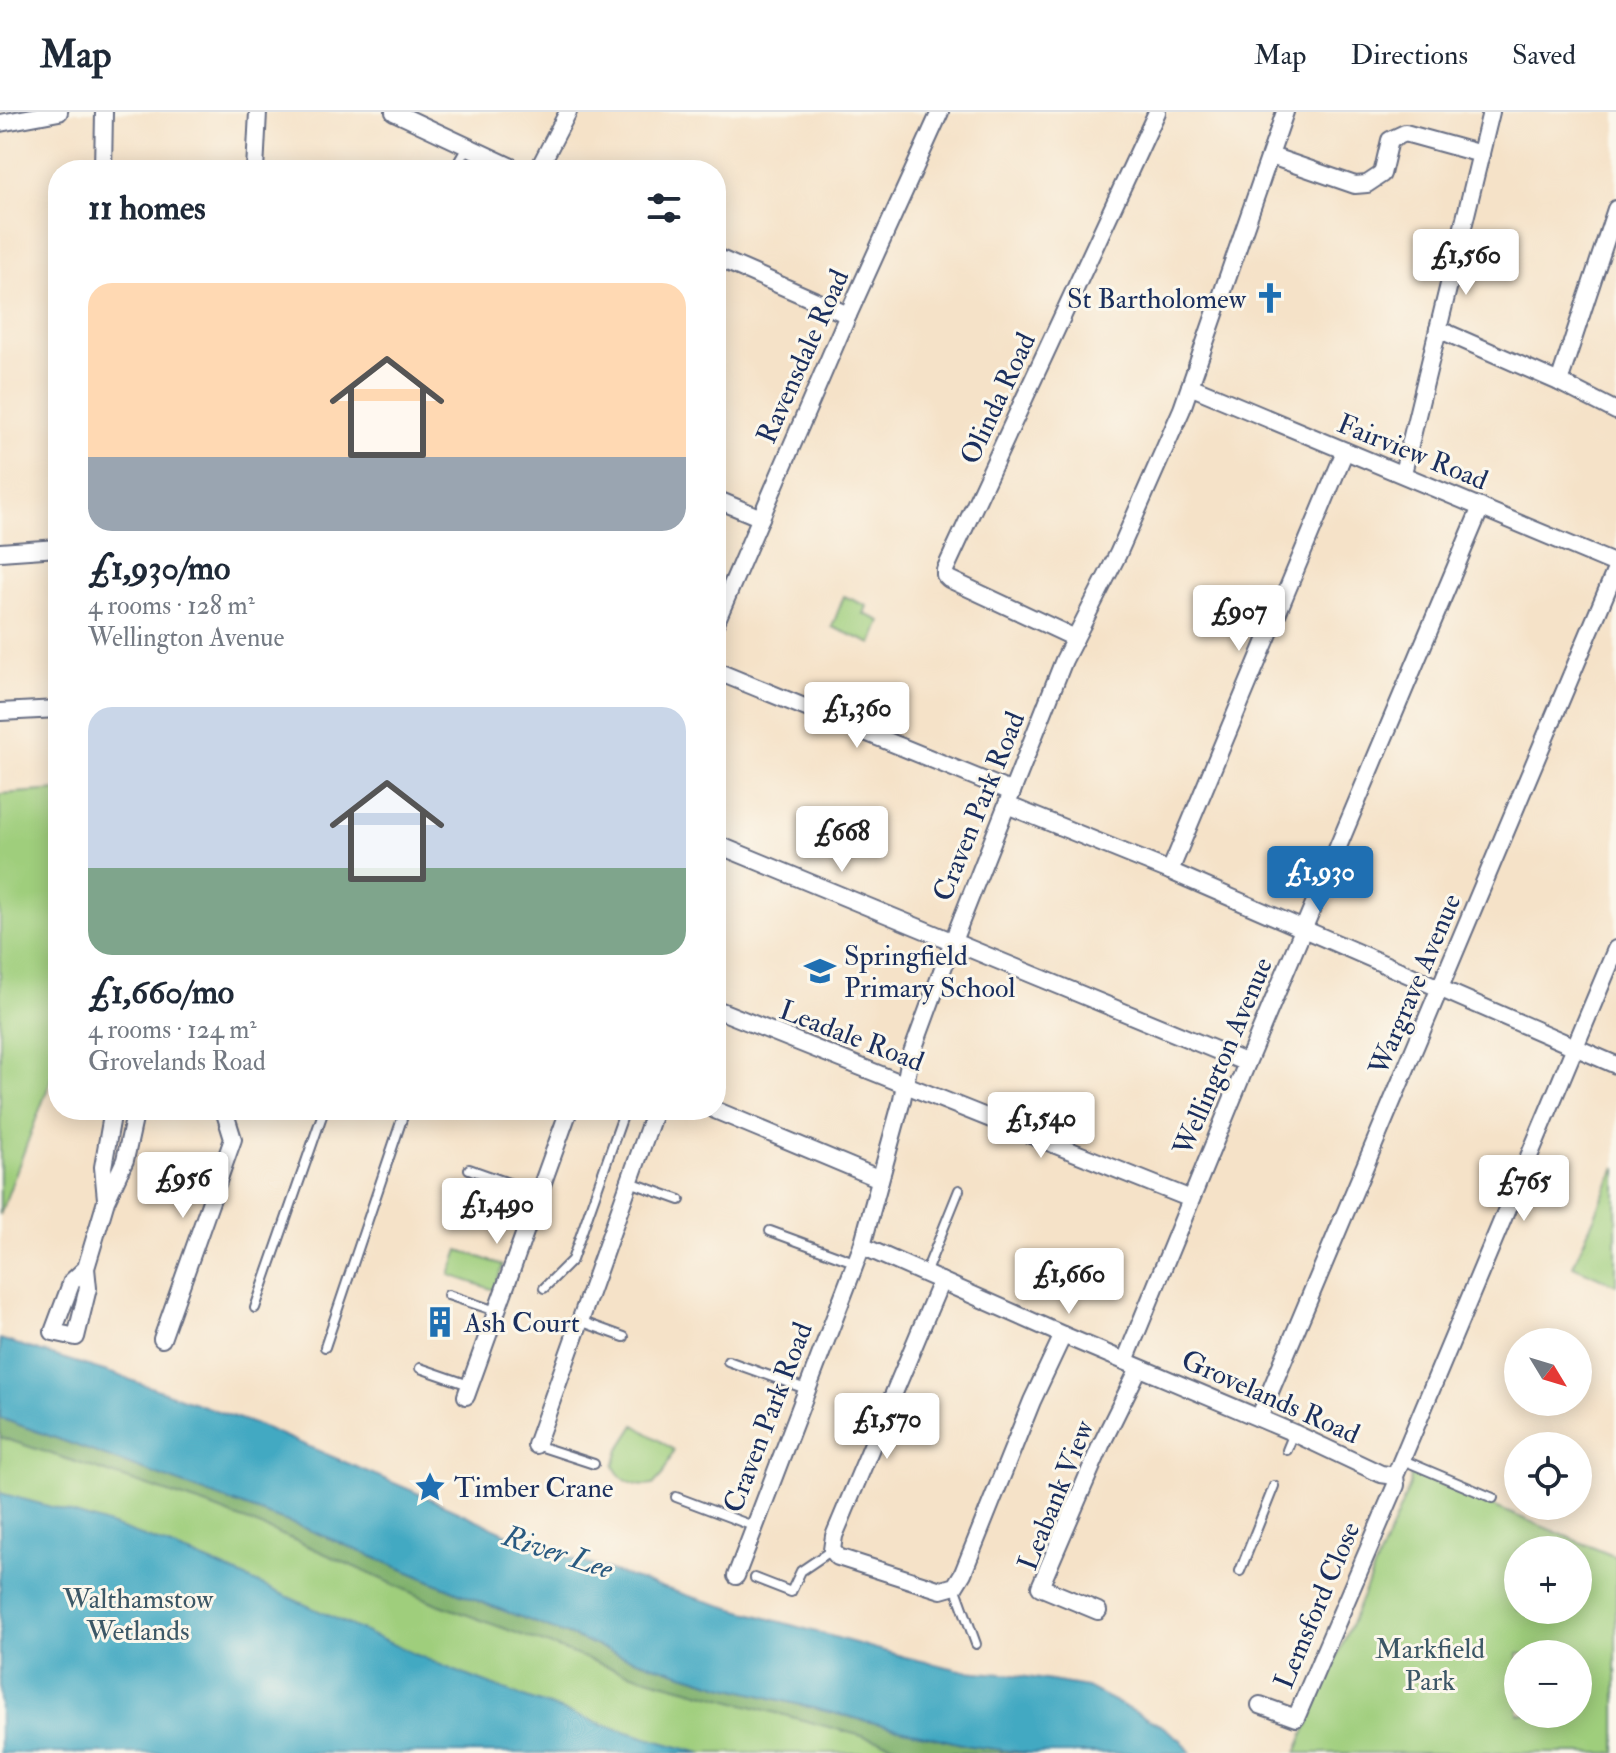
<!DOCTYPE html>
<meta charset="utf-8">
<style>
body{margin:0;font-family:"IM FELL Double Pica",serif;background:#f6f6f7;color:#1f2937;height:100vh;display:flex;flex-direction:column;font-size:30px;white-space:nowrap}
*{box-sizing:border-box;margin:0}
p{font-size:26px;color:#747a83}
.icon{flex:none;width:44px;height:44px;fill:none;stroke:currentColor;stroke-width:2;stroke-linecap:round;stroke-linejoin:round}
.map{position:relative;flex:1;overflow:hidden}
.sheet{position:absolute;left:48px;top:48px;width:678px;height:960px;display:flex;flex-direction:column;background:#fff;border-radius:32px;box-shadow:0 4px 20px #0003}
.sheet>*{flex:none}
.needle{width:52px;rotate:128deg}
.buttons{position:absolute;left:1504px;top:1216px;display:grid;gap:16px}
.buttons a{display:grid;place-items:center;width:88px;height:88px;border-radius:50%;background:#fff;box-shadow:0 4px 20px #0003;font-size:40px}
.price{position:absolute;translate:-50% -68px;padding:0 18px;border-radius:8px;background:#fff;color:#222;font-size:26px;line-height:52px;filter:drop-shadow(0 2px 4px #0008)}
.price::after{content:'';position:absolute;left:50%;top:48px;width:24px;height:18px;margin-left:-12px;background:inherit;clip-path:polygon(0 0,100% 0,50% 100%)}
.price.active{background:#1f6fb2;color:#fff}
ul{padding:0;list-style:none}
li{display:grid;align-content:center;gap:16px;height:424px;padding:0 40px}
li span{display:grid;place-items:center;height:248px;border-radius:24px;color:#555}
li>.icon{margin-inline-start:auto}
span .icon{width:144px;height:144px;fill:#fffc;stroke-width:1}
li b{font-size:34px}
h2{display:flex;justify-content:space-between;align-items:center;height:96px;padding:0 40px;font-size:34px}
header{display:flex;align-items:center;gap:48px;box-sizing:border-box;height:112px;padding:0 40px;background:#fff;border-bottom:2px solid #e0e1e3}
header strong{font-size:38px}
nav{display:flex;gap:44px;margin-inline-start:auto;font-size:28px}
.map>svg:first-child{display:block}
</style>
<header>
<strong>Map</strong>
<nav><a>Map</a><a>Directions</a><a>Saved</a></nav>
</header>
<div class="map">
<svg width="1616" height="1641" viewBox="0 0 1616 1641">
<rect width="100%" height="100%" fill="#fbf7ec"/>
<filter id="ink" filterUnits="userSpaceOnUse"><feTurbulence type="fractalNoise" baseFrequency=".0125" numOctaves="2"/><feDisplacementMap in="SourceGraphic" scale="16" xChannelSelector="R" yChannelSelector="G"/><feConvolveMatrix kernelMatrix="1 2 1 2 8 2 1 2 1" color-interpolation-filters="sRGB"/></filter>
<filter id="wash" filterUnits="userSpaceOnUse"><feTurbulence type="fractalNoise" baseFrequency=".006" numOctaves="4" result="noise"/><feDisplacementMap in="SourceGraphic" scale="32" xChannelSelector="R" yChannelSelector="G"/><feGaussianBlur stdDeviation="1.8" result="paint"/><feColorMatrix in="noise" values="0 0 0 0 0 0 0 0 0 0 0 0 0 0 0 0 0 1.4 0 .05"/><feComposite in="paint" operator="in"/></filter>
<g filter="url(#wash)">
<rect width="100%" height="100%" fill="#f5e2c8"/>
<g fill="#9fce7c" stroke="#5d7e6d" stroke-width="2" fill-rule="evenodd">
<path d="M844,484L867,494L864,502L881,509L872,532L832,515Z"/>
<path d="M58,678V949L0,1103V682Z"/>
<path d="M1616,1055V1173L1573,1154Z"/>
<path d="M459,1138L503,1153L494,1178L450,1163Z"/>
<path d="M0,1306L307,1417L970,1634L1029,1641H0Z"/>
<path d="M635,1313L674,1338L663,1362L653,1373C636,1376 620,1369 614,1354L619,1338Z"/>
<path d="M1411,1360L1616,1445V1641H1296L1410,1373ZM1518,1438H1578V1498H1518ZM1578,1542V1602H1518V1542Z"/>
</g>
<path fill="#7fb16c" stroke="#4d7065" stroke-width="2" d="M0,1306L307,1417L478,1489L618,1542L722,1574L970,1634L1029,1641H925L617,1558L435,1491L292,1427L208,1394L0,1325Z"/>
<g fill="#43a9c2" stroke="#2f6c90" stroke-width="2">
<path d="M0,1227L114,1262L265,1316L415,1380L541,1437L699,1487L905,1545L965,1559L1015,1563L1087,1575L1162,1614L1181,1628L1191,1641H1029L970,1634L722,1574L618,1542L478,1489L307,1417L0,1306Z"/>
<path d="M0,1381C67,1398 133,1419 197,1445C283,1480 366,1523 453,1558C534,1590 617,1619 701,1641H0Z"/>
</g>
</g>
<g filter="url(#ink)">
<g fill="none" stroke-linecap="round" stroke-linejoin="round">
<defs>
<g id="service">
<path d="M454,58L467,35"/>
<path d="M469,1057L537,1081"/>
<path d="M630,1070L680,1088"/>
<path d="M770,1119L854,1150"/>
<path d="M925,1162L959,1078"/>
<path d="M544,1176L572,1148L625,998"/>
<path d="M448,1183L496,1199"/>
<path d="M255,1196L324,998"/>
<path d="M580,1209L624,1225"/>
<path d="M325,1235L405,998"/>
<path d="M728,1249L806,1277"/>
<path d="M420,1256L469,1273"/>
<path d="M536,1333L594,1352"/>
<path d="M1287,1338L1294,1321"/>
<path d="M1403,1348L1493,1386"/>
<path d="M676,1385L753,1414"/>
<path d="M1240,1459L1274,1374"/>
<path d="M755,1466L791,1480L801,1459L832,1438"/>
<path d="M955,1474L976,1532"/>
</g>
<g id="minor">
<path d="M394,0L518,58"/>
<path d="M0,11L59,0"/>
<path d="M1271,44L1355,73L1367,72L1382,62L1390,28L1405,21L1481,42"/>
<path d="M103,58L104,0"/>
<path d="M255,58L258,0"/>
<path d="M538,58L568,0"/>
<path d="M716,145L848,203"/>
<path d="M1438,217L1559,270L1616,299"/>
<path d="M1559,270L1616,97"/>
<path d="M1190,274L1616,452"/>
<path d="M1403,361L1491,0"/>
<path d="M716,387L761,406"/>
<path d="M0,440L58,436"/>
<path d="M716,510L848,203L940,0"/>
<path d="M1075,526L949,467L945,463V458L1157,0"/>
<path d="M716,559L1012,680"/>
<path d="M0,600L58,597"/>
<path d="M1007,693L1170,759L1616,953"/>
<path d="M716,732L1247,951"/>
<path d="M1170,759L1345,339"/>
<path d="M716,897L1191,1087"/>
<path d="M715,998L880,1067"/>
<path d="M106,1087L103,1055L113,998"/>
<path d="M862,1134L1063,1223L1294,1321L1381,1362L1395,1364"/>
<path d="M86,1156L72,1169L53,1220L76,1225L88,1176L86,1156L106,1089L125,1048L136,998"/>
<path d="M941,1169L834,1424L832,1438L838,1445L941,1478L955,1474L963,1461L1032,1289L1063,1223"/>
<path d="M162,1227L233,1027L224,998"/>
<path d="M1125,1249L1247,951L1481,395"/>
<path d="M466,1284L569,998"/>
<path d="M1259,1306L1616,457"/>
<path d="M536,1333L655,998"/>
<path d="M736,1464L862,1134L902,988L910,946L953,829L1064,548L1118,442L1182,297L1285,0"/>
<path d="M1098,1499L1040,1475L1101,1333L1139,1256"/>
<path d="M1260,1593L1296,1606L1396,1373L1395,1364L1616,837"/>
</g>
</defs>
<use href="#service" stroke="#676e83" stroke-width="12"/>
<use href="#minor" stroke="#676e83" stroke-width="20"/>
<use href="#service" stroke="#fff" stroke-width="8"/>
<use href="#minor" stroke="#fff" stroke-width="16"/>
</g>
</g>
<defs>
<symbol id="church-bare" viewBox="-9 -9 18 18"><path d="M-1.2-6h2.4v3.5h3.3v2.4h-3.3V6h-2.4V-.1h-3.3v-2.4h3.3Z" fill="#1f6fb2" stroke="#fbf7ec" stroke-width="2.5" paint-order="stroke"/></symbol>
<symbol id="school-bare" viewBox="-9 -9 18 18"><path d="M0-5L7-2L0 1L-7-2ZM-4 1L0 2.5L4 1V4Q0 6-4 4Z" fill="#1f6fb2" stroke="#fbf7ec" stroke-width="2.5" paint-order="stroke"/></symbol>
<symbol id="building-bare" viewBox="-9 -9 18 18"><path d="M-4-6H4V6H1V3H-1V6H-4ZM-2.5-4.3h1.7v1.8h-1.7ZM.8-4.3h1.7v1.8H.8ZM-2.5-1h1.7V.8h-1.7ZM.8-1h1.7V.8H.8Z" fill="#1f6fb2" stroke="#fbf7ec" stroke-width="2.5" paint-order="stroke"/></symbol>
<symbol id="sight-bare" viewBox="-9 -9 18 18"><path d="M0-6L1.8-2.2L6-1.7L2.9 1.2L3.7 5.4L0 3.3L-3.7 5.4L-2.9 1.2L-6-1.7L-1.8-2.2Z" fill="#1f6fb2" stroke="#fbf7ec" stroke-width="2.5" paint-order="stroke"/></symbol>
</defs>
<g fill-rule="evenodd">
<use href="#church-bare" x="1248" y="164" width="44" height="44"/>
<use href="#school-bare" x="798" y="837" width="44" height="44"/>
<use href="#building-bare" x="418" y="1188" width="44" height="44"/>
<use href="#sight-bare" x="408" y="1353" width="44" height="44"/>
</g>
<g text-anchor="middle" stroke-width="6" stroke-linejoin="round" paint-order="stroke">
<g font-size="28" fill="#1b2f5e" stroke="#fbf7ec" text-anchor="start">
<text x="1246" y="196" text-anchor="end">St Bartholomew</text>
<text x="844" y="853">Springfield<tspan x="844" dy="32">Primary School</tspan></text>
<text x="464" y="1220">Ash Court</text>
<text x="454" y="1385">Timber Crane</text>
</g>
<g font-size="28" fill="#1b2f5e" stroke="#fbf7ec">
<text transform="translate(802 244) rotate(-66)" y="10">Ravensdale Road</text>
<text transform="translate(997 286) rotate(-65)" y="10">Olinda Road</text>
<text transform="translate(1413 339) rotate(22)" y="10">Fairview Road</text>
<text transform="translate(978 694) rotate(-68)" y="10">Craven Park Road</text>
<text transform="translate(1414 872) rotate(-67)" y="10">Wargrave Avenue</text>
<text transform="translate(852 923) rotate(21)" y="10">Leadale Road</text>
<text transform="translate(1222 944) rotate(-67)" y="10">Wellington Avenue</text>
<text transform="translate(1271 1284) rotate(24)" y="10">Grovelands Road</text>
<text transform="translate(767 1305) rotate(-69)" y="10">Craven Park Road</text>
<text transform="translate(1055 1383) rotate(-68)" y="10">Leabank View</text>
<text transform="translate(1316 1493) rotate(-67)" y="10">Lemsford Close</text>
</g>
<g font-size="28" fill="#3c5766" stroke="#fbf7ec">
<text x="138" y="1496">Walthamstow<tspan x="138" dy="32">Wetlands</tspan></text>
<text x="1430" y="1546">Markfield<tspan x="1430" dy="32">Park</tspan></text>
</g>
<g font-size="30" font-style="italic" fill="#295a81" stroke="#fbf7ec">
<text transform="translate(558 1440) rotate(18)" y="10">River Lee</text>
</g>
</g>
</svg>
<div class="buttons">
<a><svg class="needle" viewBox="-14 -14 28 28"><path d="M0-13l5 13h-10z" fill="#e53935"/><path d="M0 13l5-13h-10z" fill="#747a83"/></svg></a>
<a><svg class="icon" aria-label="locate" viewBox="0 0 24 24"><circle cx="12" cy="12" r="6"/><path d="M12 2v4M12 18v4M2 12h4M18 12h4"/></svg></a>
<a>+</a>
<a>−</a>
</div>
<b class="price" style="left:1466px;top:185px">£1,560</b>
<b class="price" style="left:1239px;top:541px">£907</b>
<b class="price" style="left:857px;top:638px">£1,360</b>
<b class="price" style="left:842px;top:762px">£668</b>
<b class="price active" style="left:1320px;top:802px">£1,930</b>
<b class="price" style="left:1041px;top:1048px">£1,540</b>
<b class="price" style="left:183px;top:1108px">£956</b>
<b class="price" style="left:1524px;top:1111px">£765</b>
<b class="price" style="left:497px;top:1134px">£1,490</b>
<b class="price" style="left:1069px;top:1204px">£1,660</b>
<b class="price" style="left:887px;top:1349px">£1,570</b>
<section class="sheet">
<h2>11 homes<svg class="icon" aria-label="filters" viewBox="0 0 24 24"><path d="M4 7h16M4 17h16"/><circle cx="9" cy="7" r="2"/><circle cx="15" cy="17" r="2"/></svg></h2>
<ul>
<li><span style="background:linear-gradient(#ffd9b3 70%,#9aa5b1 0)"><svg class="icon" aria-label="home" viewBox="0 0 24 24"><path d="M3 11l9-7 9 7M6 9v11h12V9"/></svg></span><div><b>£1,930/mo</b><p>4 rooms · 128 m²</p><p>Wellington Avenue</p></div></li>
<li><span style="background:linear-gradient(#c9d6e8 65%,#7fa58c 0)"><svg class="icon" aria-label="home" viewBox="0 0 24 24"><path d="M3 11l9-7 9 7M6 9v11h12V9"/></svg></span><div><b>£1,660/mo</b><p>4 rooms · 124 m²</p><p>Grovelands Road</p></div></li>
</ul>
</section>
</div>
